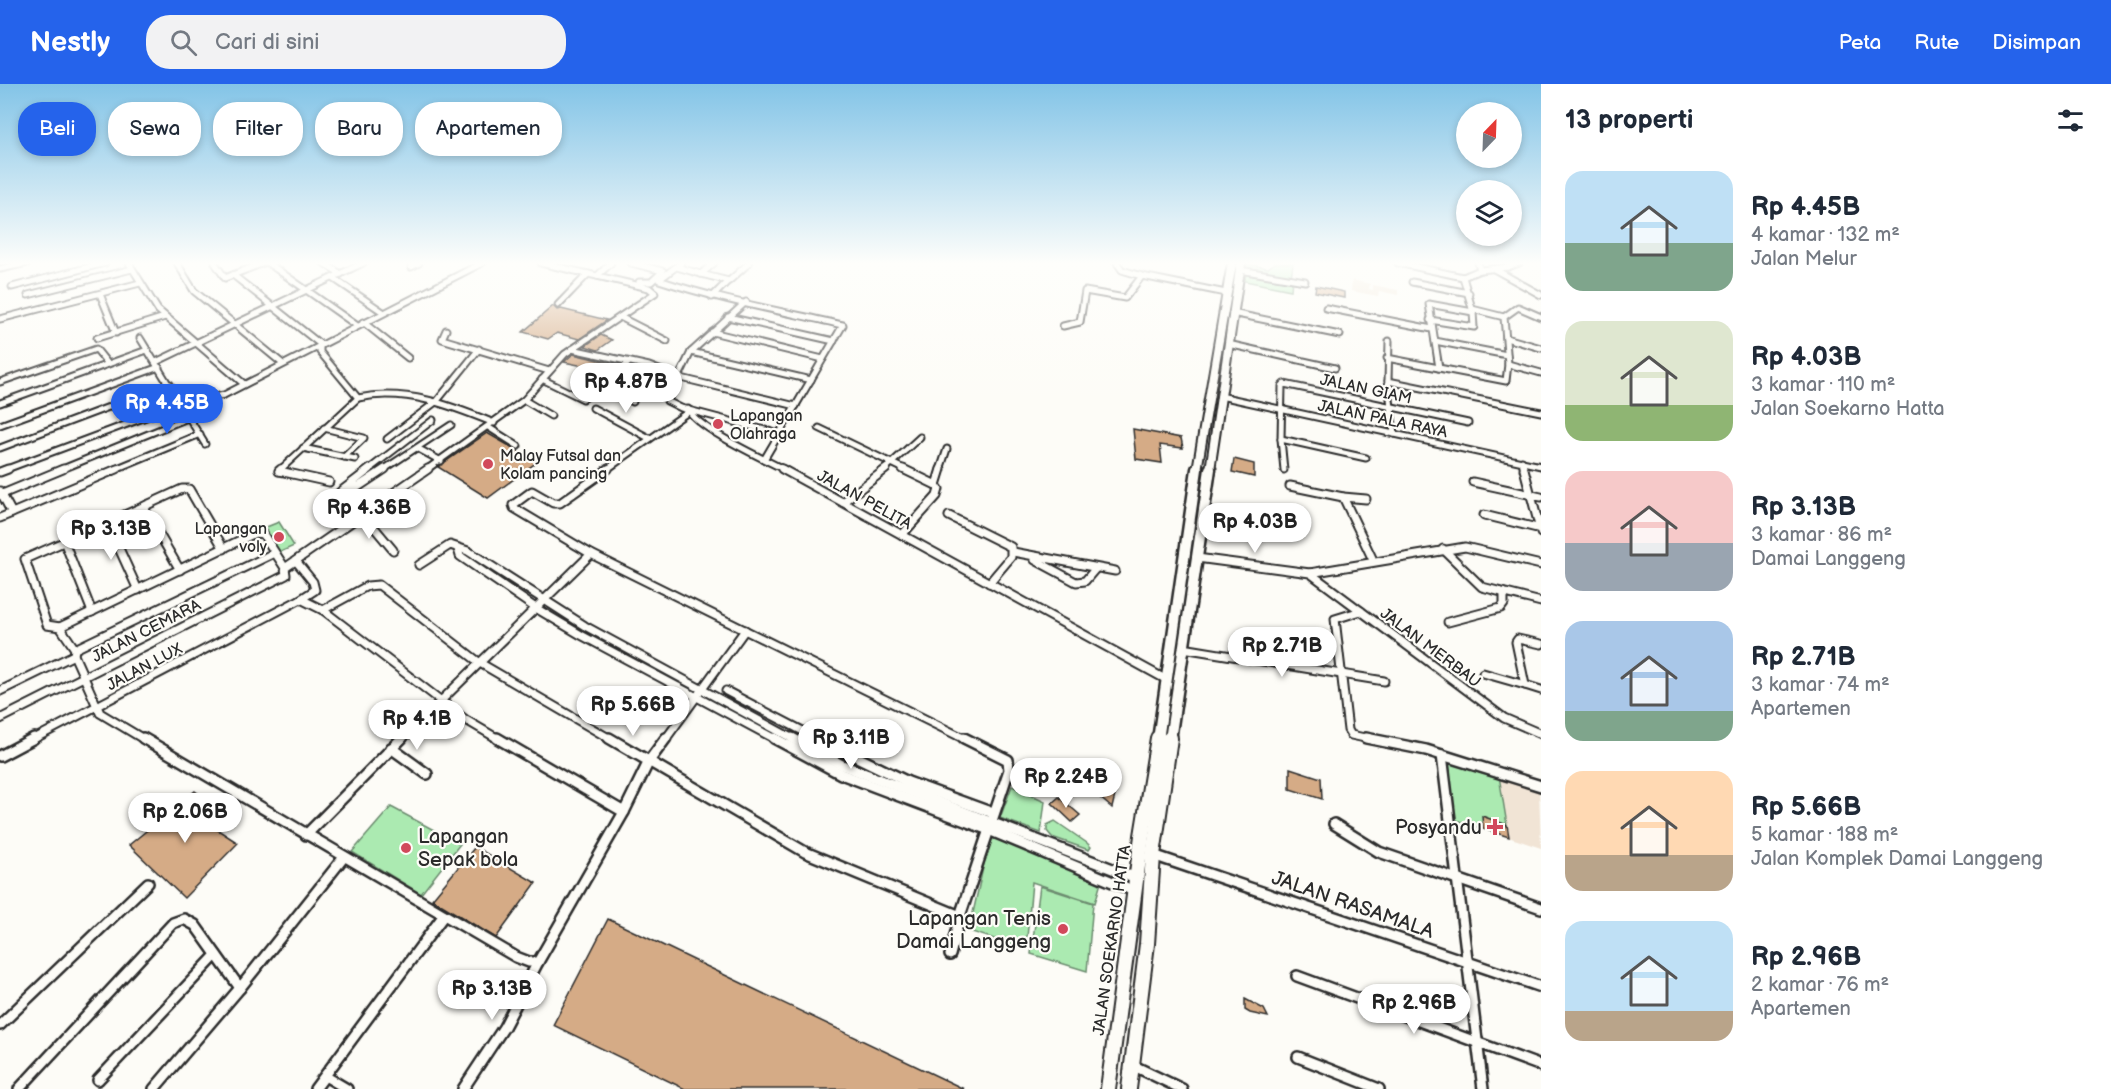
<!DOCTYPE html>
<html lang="id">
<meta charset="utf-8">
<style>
body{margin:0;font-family:"Balsamiq Sans",sans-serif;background:#f2f2f3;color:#1f2937;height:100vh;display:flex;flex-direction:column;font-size:22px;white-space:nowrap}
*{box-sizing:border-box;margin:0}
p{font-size:20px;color:#747a83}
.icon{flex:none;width:33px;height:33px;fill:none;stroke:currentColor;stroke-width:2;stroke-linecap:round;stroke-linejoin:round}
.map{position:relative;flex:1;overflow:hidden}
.side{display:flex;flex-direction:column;background:#fff;width:570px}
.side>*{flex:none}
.banner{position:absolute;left:18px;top:18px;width:570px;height:54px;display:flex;gap:12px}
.needle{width:39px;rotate:23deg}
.controls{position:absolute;left:1456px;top:18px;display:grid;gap:12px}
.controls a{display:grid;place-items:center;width:66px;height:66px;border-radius:50%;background:#fff;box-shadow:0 3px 9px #0003;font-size:30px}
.price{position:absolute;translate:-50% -51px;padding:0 14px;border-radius:21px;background:#fff;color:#222;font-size:20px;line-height:39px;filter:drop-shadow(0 2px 3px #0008)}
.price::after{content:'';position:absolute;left:50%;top:36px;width:18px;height:14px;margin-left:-9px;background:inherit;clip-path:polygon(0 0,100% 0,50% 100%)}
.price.active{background:#2563eb;color:#fff}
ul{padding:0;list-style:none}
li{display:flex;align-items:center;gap:18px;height:150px;padding:0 24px}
li span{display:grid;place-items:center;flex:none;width:168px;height:120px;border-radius:18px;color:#555}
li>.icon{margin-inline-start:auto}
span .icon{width:72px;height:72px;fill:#fffc;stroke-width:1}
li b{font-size:26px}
h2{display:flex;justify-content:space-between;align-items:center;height:72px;padding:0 24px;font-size:26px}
.pill{padding:0 21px;border-radius:24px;background:#fff;box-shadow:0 3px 9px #0003;font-size:21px;line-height:54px}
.pill.active{background:#2563eb;color:#fff}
header{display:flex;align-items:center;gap:36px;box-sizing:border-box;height:84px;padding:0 30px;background:#2563eb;color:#fff}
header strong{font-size:28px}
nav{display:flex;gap:33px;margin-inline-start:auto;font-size:21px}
.search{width:420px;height:54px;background:#f2f2f3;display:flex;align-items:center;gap:15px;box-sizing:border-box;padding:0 21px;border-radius:24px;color:#747a83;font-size:22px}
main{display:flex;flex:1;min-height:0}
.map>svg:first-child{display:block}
</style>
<header>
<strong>Nestly</strong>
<div class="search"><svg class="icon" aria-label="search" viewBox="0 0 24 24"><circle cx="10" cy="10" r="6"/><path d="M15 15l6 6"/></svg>Cari di sini</div>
<nav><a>Peta</a><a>Rute</a><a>Disimpan</a></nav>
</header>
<main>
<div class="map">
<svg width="1541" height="1005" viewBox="0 0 1541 1005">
<rect width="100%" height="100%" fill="#fdfcf7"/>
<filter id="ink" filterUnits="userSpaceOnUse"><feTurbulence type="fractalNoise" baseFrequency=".0167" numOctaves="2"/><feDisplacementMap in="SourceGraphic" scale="12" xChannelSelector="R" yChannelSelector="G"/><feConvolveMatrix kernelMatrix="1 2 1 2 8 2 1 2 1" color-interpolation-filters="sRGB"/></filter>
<g filter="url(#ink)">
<g fill="#f1e4d5">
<path d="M1352,196L1370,200L1369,205L1373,206V201L1398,206V211L1379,207L1378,212L1351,207Z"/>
<path d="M1499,692L1539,705L1541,764L1508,753Z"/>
</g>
<g fill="#abeab1" stroke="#6b8a6e" stroke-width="1.5">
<path d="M1275,179H1293L1291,194L1246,186L1247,180L1268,184Z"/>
<path d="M1246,188L1292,195L1291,206L1245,197Z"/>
<path d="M279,438L294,462L278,469L264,444Z"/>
<path d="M1446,676L1499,692L1507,741L1483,733V745L1453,735Z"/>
<path d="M1012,702L1045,717L1041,749L1000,734Z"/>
<path d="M391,723L460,760L421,810L352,768Z"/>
<path d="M1055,737L1087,759L1091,763L1089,766L1052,753L1047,747V741Z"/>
<path d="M990,752L1102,795L1095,819L1032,798L1026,865L969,847Z"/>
<path d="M1040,802L1093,819L1087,887L1031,870Z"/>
</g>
<g fill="#d5ab86" stroke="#2b2b2b" stroke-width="1.5">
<path d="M1316,202L1344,208V214L1315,208Z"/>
<path d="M553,222L557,226L561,225L607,236L579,255L557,249L548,255L523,248Z"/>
<path d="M601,251L612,256L598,266L585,262Z"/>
<path d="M573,270L620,281L613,288L564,278Z"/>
<path d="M1133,345L1181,354L1183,364L1160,361L1162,379L1136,375Z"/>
<path d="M487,349L537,378L488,414L438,383Z"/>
<path d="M1234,375L1254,380V393L1232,388Z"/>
<path d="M1290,684L1321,694L1322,715L1290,705Z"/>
<path d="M1092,687L1116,707L1112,724L1085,701Z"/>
<path d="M195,707L222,726L207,739L238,759L184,814L129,761Z"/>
<path d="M1059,713L1080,731L1072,738L1052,719Z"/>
<path d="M1482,732L1507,741L1509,753L1483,745Z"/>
<path d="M475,763L536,799L496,854L432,815Z"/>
<path d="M608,835L754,905L964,1005H685L553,941Z"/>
<path d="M1245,915L1264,925L1268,933L1250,929L1245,926Z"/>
</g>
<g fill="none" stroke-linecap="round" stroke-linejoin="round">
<defs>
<g id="street-far2">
<path d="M129,179L158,226L244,300"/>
<path d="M177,179L194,207L283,280"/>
<path d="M215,179L225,194L263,179"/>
<path d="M268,179L356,241"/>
<path d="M324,179L341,190"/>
<path d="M631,179L663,187L651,198H639"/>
<path d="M1117,179L1122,186L1142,192"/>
<path d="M1398,179L1463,193"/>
<path d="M411,183L419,179"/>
<path d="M677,183L701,190L714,179"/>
<path d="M0,185L27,179"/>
<path d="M1494,185L1541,211"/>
<path d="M1240,186L1305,197"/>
<path d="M1480,186L1508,183L1519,179"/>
<path d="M701,190L729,197L749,179"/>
<path d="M233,191L320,260"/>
<path d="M597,192L611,179"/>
<path d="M1463,193L1480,186L1478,179"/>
<path d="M333,194L383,228"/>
<path d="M660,195L681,179"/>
<path d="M659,196C719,216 781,227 843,241L765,374"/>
<path d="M1412,198L1469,209"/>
<path d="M12,203L105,179"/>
<path d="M100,210L116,249"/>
<path d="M28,211L132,185"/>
<path d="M712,213L728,197"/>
<path d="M746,218L691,268L667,317L681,324L780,350"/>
<path d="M558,221L588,190"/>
<path d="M1326,224L1432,245"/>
<path d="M1472,225L1504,233"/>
<path d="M1232,229L1340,251"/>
<path d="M620,233L667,257"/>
<path d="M728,233L834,257"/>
<path d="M0,235L140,199"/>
<path d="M1430,236L1474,243L1473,228L1463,193"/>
<path d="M363,238L408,274"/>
<path d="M1063,242L1080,238L1085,207L1125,214L1142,192L1226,209"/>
<path d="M446,246L442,255L549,287"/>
<path d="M712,248L823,275"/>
<path d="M97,254L165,233"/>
<path d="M140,254L205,360"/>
<path d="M1506,254L1541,264"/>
<path d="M1389,257L1388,297L1394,350"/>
<path d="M1435,257L1507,271"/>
<path d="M320,260V268L358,314C406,304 450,321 494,339"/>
<path d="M1228,260L1335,284"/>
<path d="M572,265L649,282L677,293L796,322"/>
<path d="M691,268L811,296"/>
<path d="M1387,274L1506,297L1508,280L1504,233L1518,223L1541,233"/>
<path d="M156,278L363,179"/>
<path d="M1508,280L1541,289"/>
<path d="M1439,284L1429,220L1473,228"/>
<path d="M542,295L583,315L616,292L629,278"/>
<path d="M1388,297L1541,328"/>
<path d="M0,298L96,265L108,280"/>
<path d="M603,302L633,318"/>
<path d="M1220,312L1541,382"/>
<path d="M524,316L551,332"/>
<path d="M0,319L147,266"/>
<path d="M593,324L649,354"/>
<path d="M688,325C696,344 764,375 785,386"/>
<path d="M0,341L159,283"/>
<path d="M488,343L518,362"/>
<path d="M324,344L364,354L344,373"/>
<path d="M819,344L906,386"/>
<path d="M387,355L437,317L479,265"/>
<path d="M1281,355L1366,374"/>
<path d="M0,364L170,300"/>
<path d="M303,364L355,375"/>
<path d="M417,364L441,377"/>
<path d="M1522,377L1524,386"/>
<path d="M4,386L181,320L224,311L482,179"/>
<path d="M60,386L190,333"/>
<path d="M113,386L200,350"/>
<path d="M280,386L358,314"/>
<path d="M368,386L433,336"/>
<path d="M383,386L451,341"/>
<path d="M426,386L524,316L565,270L655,209L649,204L541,179"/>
<path d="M606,386L688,328"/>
<path d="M884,386L920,353"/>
<path d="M940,386L947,365"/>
<path d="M1284,386L1281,355L1282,302L1284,300L1468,339"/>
</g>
<g id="street-far1">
<path d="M370,385L340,408L349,409L385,385"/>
<path d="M608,385L560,419H553L532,407L513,421L514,424L591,470L967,656"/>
<path d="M782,385L1167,596"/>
<path d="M903,385L936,401"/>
<path d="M1524,385L1541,449"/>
<path d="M279,387L281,385"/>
<path d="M279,387L329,398"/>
<path d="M0,388L8,385"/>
<path d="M1473,398L1541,413"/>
<path d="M1290,402L1343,413L1373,476"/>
<path d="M0,407L12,429L117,385"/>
<path d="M0,411L63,385"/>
<path d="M1343,413L1366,415"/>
<path d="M843,418L886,385"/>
<path d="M147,421L182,405H189L224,465"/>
<path d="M363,430L393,466"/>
<path d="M1484,431L1541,445"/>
<path d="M949,432L1011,463V473L989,499"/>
<path d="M0,434L12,429"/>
<path d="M107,438L138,506"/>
<path d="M902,451L937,412L939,405L936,401L941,385"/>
<path d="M64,457L92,528"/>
<path d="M458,465L460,472L534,523L581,551L777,656"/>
<path d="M1443,465L1482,503L1541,518"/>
<path d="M1013,468L1115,487"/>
<path d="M274,469L75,565L60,543L255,449L263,450L285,484"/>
<path d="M1197,474L1310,489L1465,463L1541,481"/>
<path d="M1035,476L1076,498L1085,497L1096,484"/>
<path d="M296,477L313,498L315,506L301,515L323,526L466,636L500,656"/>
<path d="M419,481L450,461L468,467L585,542L795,656"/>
<path d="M1310,489L1504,634L1541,650"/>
<path d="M323,526L367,502L379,501L480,579L612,656"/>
<path d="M1361,527L1335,535L1348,646L1351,651L1374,656"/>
<path d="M1448,538L1501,524L1504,520V509"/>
<path d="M60,543L47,541L25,475L147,421L145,426L180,486"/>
<path d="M1541,560L1518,555L1516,558L1525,601L1541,606"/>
<path d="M1183,564L1384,597"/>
<path d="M75,565L74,571L100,629L145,656"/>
<path d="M1483,589L1525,601"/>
<path d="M0,607L74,571"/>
<path d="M726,607L820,656"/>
<path d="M0,635L286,491L285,484L428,385"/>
<path d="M32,656L301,515"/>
<path d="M401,656L591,470"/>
<path d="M665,656L745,546"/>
</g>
<g id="street">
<path d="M143,654L516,873L529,878H538L624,728L649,677L666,654"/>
<path d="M497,654L624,728"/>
<path d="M609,654L805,768L960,832"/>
<path d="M774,654L841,690L989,746L1134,807"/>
<path d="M792,654L842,681L1136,794"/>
<path d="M818,654L908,698L993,729"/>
<path d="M1366,654L1426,666L1541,702"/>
<path d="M391,664L427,690"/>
<path d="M1442,671L1483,1005"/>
<path d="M0,672L34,654"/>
<path d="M1334,740L1379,768L1541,824"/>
<path d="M306,751L402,654"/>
<path d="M1153,771L1541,903"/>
<path d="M950,871L960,832L1009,686L1008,676L964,654"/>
<path d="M1297,892L1541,982"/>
<path d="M0,941L148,799"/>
<path d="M1298,973L1379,1005"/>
<path d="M1132,981L1182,1005"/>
<path d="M325,992L347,1005"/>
<path d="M98,996L216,871"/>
<path d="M19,1005L173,839L184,835L195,841L240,904"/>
<path d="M154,1005L240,904L344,773"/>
<path d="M315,1005L444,831"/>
<path d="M463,1005L504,943L538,878"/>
</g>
<g id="primary-far2">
<path d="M1197,386L1232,179"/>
<path d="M1210,386L1241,179"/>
</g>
<g id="primary-far1">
<path d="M1158,656L1197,385"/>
<path d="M1170,656L1210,385"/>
</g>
<g id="primary">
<path d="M1108,1005L1142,752L1158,654"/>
<path d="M1129,1005L1147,860L1153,771L1170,654"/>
</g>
</defs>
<use href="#street-far2" stroke="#2b2b2b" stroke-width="9"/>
<use href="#street-far1" stroke="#2b2b2b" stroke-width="11"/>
<use href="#street" stroke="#2b2b2b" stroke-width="14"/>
<use href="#primary-far2" stroke="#2b2b2b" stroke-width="12"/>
<use href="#primary-far1" stroke="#2b2b2b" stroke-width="15"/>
<use href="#primary" stroke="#2b2b2b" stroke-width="18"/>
<use href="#street-far2" stroke="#fdfcf7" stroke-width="5"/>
<use href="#street-far1" stroke="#fdfcf7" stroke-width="7"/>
<use href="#street" stroke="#fdfcf7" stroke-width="9"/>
<use href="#primary-far2" stroke="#fdfcf7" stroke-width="8"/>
<use href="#primary-far1" stroke="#fdfcf7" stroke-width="10"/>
<use href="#primary" stroke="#fdfcf7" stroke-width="14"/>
</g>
</g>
<linearGradient id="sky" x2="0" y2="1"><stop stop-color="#83c4e7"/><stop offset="0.56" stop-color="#fefefb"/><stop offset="1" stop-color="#fefefb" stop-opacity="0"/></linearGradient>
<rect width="1541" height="320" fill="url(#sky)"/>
<g fill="#d1495b" stroke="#fdfcf7" stroke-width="2">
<circle cx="718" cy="340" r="6"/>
<circle cx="488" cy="380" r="6"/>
<circle cx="279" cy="453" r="6"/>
<path d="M1492 734h6v6h6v6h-6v6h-6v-6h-6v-6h6z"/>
<circle cx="406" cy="764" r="6"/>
<circle cx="1063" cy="845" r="6"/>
</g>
<g text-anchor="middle" stroke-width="4.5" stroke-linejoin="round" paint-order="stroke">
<g font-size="16" fill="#2b2b2b" stroke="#fdfcf7">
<text transform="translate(1366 304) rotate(12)" y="6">JALAN GIAM</text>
<text transform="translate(1383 334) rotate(12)" y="6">JALAN PALA RAYA</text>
<text transform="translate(865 415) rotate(29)" y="6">JALAN PELITA</text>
<text transform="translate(146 546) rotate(-27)" y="6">JALAN CEMARA</text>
<text transform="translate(1431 563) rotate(37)" y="6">JALAN MERBAU</text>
<text transform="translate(144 582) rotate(-28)" y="6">JALAN LUX</text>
<text transform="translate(1111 856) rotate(-82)" y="6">JALAN SOEKARNO HATTA</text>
</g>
<g font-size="16" fill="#2b2b2b" stroke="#fdfcf7" text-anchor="start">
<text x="730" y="337">Lapangan<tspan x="730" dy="18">Olahraga</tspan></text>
<text x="500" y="377">Malay Futsal dan<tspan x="500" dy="18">Kolam pancing</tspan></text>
<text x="267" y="450" text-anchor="end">Lapangan<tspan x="267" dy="18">voly</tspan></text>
</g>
<g font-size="20" fill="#2b2b2b" stroke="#fdfcf7" text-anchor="end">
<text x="1482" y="750">Posyandu</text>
<text x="418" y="759" text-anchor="start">Lapangan<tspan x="418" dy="23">Sepak bola</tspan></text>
<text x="1051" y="841">Lapangan Tenis<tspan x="1051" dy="23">Damai Langgeng</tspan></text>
</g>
<g font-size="20" fill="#2b2b2b" stroke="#fdfcf7">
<text transform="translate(1353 820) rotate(19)" y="7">JALAN RASAMALA</text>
</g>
</g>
</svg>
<div class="controls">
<a><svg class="needle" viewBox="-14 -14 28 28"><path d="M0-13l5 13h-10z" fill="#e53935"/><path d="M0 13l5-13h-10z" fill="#747a83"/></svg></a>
<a><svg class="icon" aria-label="layers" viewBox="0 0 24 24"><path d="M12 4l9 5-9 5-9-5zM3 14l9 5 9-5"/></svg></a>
</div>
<b class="price" style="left:626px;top:330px">Rp 4.87B</b>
<b class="price active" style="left:167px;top:351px">Rp 4.45B</b>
<b class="price" style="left:369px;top:456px">Rp 4.36B</b>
<b class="price" style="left:1255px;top:470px">Rp 4.03B</b>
<b class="price" style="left:111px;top:477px">Rp 3.13B</b>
<b class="price" style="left:1282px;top:594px">Rp 2.71B</b>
<b class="price" style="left:633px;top:653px">Rp 5.66B</b>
<b class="price" style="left:417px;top:667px">Rp 4.1B</b>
<b class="price" style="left:851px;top:686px">Rp 3.11B</b>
<b class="price" style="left:1066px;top:725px">Rp 2.24B</b>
<b class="price" style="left:185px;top:760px">Rp 2.06B</b>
<b class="price" style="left:492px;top:937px">Rp 3.13B</b>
<b class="price" style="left:1414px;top:951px">Rp 2.96B</b>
<div class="banner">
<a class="pill active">Beli</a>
<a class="pill">Sewa</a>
<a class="pill">Filter</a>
<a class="pill">Baru</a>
<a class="pill">Apartemen</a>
</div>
</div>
<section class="side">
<h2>13 properti<svg class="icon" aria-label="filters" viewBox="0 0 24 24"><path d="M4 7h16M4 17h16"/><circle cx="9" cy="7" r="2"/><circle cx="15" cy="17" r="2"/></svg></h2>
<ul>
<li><span style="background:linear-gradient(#bfe0f5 60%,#7fa58c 0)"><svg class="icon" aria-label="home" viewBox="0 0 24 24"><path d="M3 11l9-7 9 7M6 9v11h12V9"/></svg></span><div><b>Rp 4.45B</b><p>4 kamar · 132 m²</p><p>Jalan Melur</p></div></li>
<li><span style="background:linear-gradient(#dfe7d0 70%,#8fb573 0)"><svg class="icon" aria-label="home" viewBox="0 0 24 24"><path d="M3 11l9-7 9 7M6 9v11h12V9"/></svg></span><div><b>Rp 4.03B</b><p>3 kamar · 110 m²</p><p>Jalan Soekarno Hatta</p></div></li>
<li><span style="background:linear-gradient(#f6c9c9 60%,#9aa5b1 0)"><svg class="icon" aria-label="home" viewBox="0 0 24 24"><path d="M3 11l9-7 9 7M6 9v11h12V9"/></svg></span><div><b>Rp 3.13B</b><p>3 kamar · 86 m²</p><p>Damai Langgeng</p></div></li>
<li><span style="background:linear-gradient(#a9c7e8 75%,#7fa58c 0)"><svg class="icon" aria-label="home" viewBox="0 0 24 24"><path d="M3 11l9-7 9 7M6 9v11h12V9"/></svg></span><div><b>Rp 2.71B</b><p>3 kamar · 74 m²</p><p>Apartemen</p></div></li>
<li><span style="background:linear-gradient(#ffd9b3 70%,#b9a48a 0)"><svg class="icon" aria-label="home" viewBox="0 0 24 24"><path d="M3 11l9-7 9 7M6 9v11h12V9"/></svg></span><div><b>Rp 5.66B</b><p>5 kamar · 188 m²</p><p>Jalan Komplek Damai Langgeng</p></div></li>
<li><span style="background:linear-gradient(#bfe0f5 75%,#b9a48a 0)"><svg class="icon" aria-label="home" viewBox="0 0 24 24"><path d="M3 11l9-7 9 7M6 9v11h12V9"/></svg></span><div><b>Rp 2.96B</b><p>2 kamar · 76 m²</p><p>Apartemen</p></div></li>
</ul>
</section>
</main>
